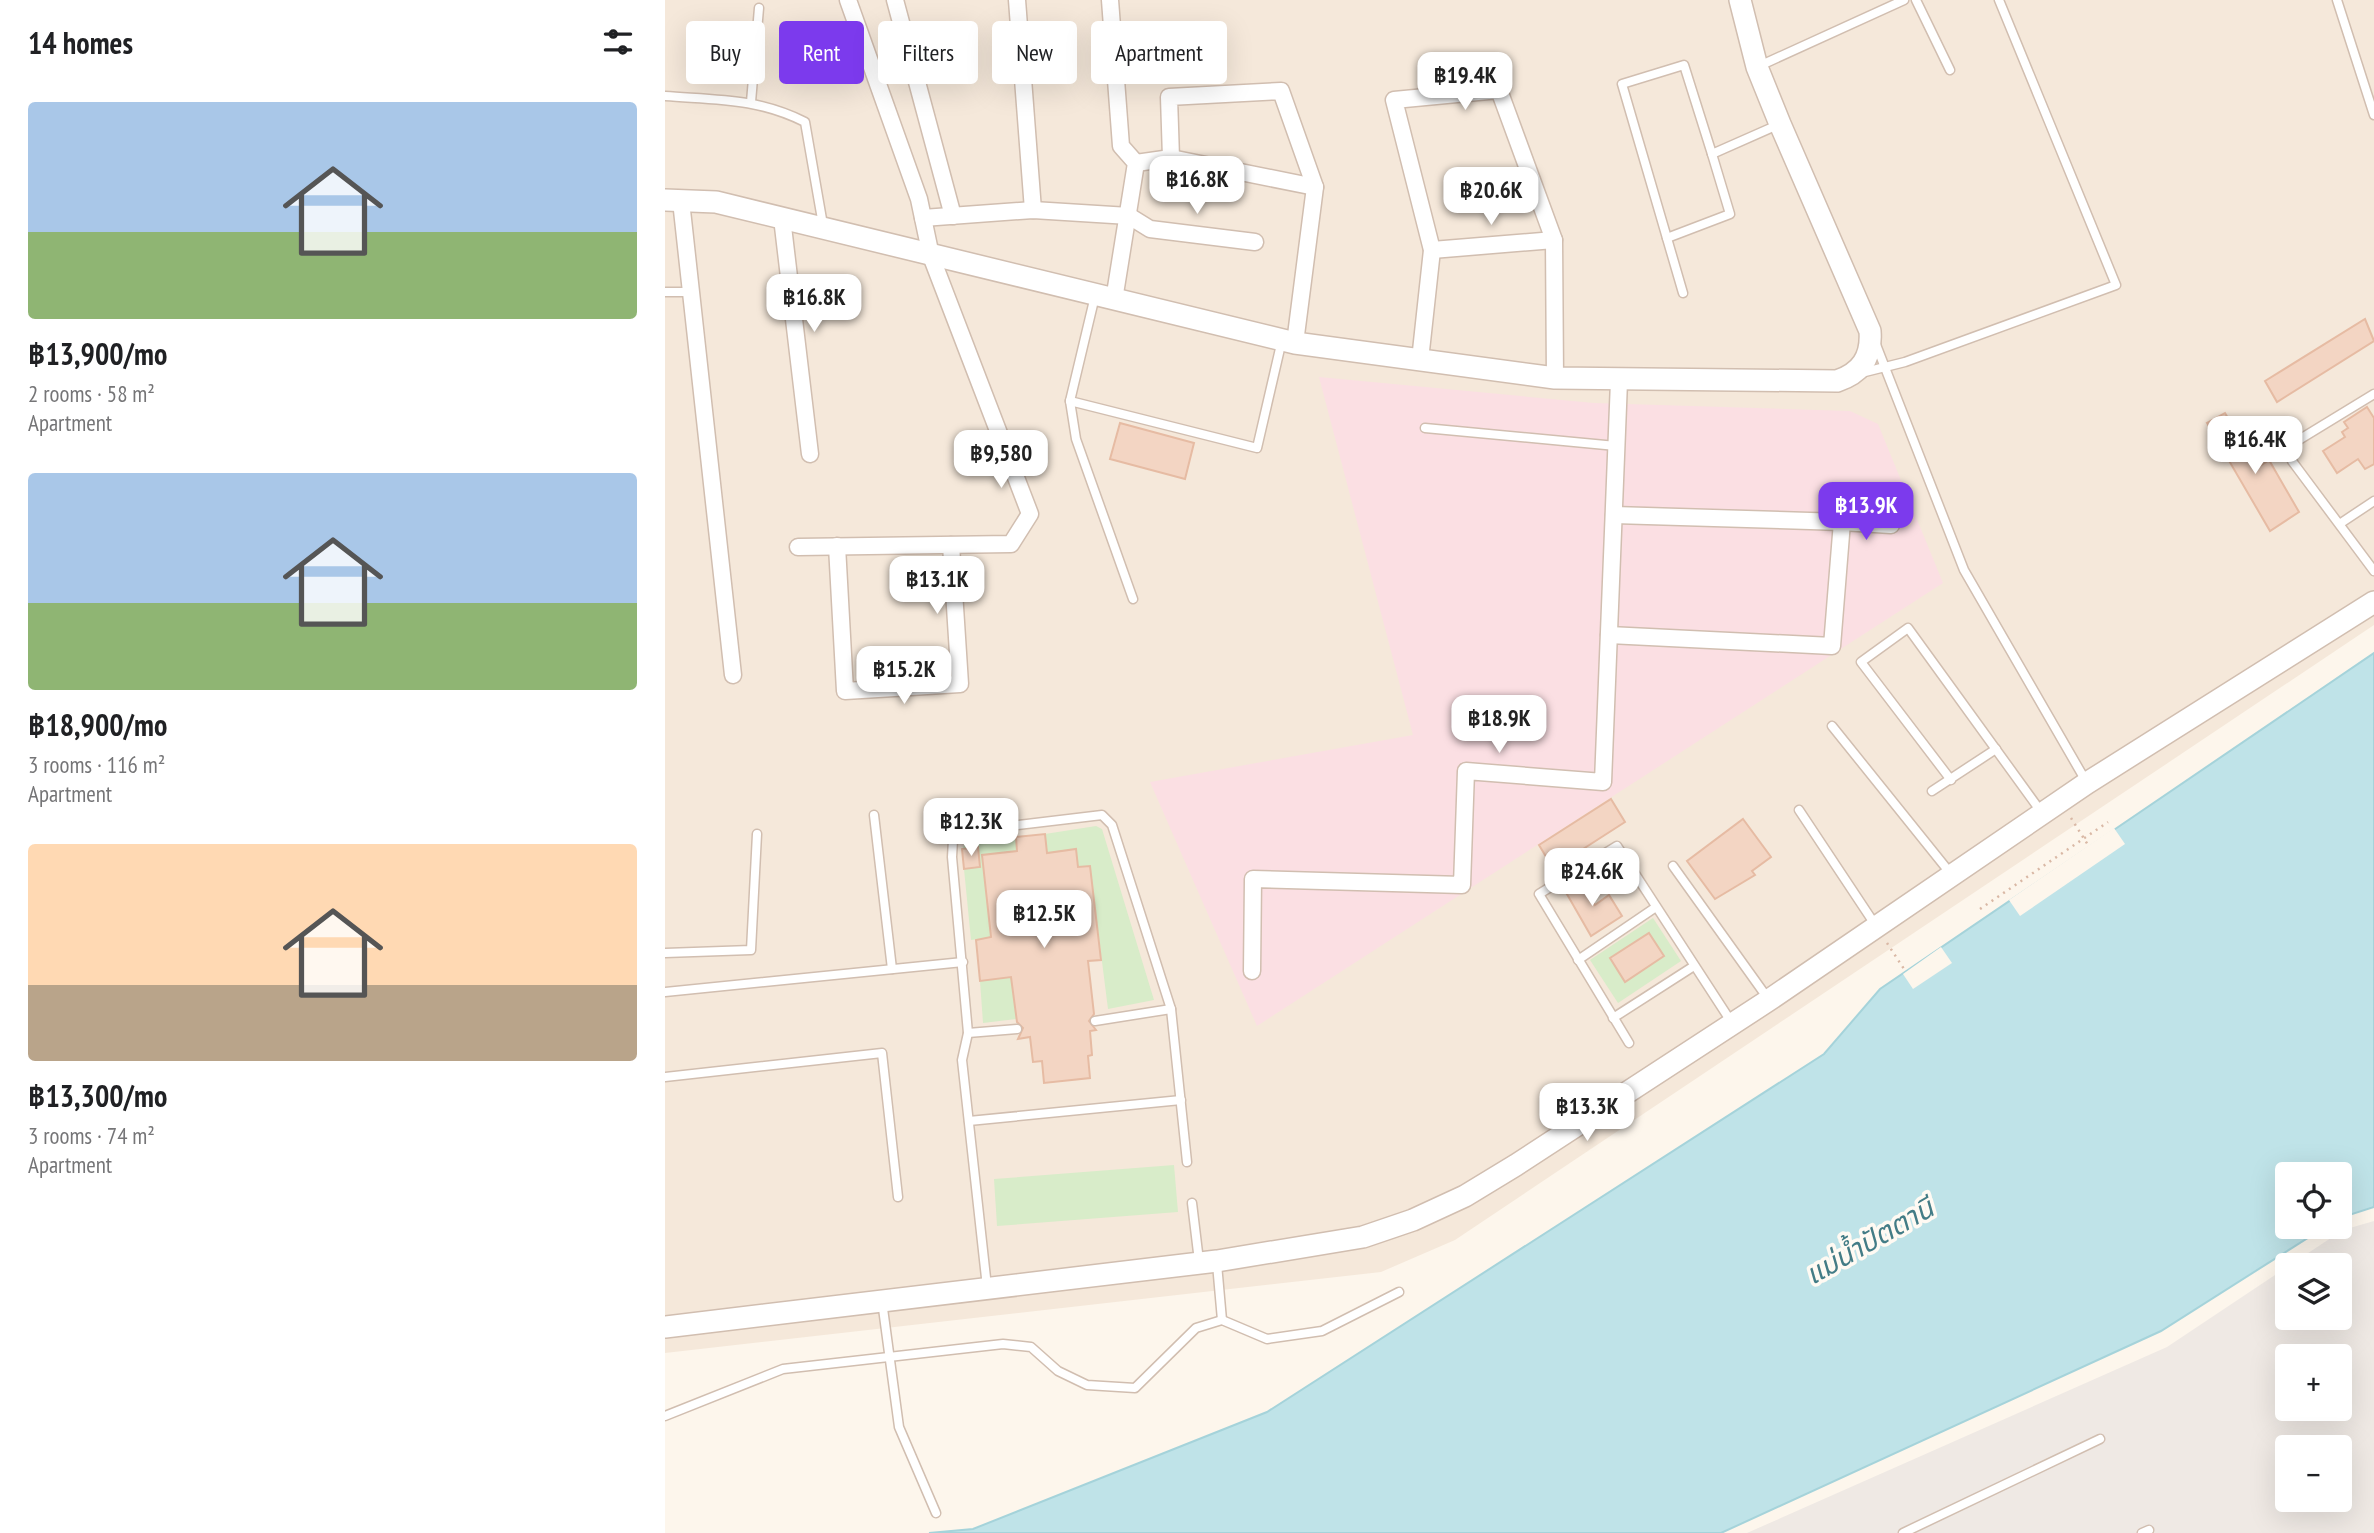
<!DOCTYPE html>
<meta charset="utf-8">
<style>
body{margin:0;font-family:"PT Sans Narrow","Noto Sans Thai",sans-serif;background:#f6f6f6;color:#202124;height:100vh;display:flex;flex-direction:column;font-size:26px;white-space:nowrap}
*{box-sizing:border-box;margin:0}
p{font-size:23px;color:#757577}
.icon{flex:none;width:38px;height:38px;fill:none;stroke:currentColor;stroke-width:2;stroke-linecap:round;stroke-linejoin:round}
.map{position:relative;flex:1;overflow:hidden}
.panel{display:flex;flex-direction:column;background:#fff;width:665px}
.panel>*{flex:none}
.hud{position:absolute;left:21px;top:21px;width:665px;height:63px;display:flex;gap:14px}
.tools{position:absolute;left:1610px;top:1162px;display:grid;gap:14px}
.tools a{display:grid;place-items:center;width:77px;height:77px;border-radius:7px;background:#fff;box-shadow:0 7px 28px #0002;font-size:35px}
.price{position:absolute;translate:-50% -60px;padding:0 16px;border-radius:14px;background:#fff;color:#222;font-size:23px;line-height:46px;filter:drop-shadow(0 2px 4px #0008)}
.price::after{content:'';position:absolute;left:50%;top:42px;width:21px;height:16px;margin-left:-10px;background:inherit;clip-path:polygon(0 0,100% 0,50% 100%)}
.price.current{background:#7c3aed;color:#fff}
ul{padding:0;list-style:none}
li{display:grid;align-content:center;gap:14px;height:371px;padding:0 28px}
li span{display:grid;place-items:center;height:217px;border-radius:7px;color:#555}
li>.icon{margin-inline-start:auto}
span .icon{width:126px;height:126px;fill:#fffc;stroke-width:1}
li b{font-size:30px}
h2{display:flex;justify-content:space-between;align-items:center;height:84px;padding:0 28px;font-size:30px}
.chip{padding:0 24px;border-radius:7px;background:#fff;box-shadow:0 7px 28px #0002;font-size:24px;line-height:63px}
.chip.current{background:#7c3aed;color:#fff}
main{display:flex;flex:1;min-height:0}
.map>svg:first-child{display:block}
</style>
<main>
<section class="panel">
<h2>14 homes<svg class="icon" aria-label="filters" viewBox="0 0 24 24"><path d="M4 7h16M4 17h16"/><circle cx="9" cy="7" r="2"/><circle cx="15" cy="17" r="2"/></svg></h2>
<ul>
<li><span style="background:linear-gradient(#a9c7e8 60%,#8fb573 0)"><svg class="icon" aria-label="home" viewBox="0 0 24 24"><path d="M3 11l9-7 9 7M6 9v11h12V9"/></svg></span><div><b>฿13,900/mo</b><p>2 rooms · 58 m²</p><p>Apartment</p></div></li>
<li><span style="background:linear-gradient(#a9c7e8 60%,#8fb573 0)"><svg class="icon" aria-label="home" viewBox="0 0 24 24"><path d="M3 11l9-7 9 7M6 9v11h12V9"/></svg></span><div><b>฿18,900/mo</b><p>3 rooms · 116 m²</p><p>Apartment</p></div></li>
<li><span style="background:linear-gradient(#ffd9b3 65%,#b9a48a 0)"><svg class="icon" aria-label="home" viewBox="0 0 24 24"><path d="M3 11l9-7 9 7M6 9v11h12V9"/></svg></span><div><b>฿13,300/mo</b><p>3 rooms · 74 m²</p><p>Apartment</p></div></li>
</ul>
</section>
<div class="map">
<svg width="1709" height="1533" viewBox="0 0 1709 1533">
<rect width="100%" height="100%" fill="#fdf6ec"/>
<path fill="#f5e8da" d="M0,0H1709V625L790,1240L716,1272L0,1353Z"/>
<path fill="#efe9e4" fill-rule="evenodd" d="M1709,1221V1533H1082L1502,1347L1622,1267V1318H1675V1265H1625L1678,1230ZM1622,1356H1675V1409H1622ZM1622,1447H1675V1500H1622Z"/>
<path fill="#fbdfe3" d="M654,377L929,403L1185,411L1213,424L1278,583L592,1026L485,782L748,735Z"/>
<g fill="#d8ecc9">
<path d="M431,826L437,829L489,1000L443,1009L425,867H413L411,849L382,853L380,834Z"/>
<path d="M351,837L352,851L336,853L326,937L306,940L299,869L315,867L313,847L297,849L301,842Z"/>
<path d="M988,918L1016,961L953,1003L925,960Z"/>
<path d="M346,977L351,1019L318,1023L315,981Z"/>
<path d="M509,1165L513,1212L332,1226L329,1179Z"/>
</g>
<path fill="#bfe3e8" stroke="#a5d3da" stroke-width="2" d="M1709,653V1207L1675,1218V1174H1622V1227H1660L1496,1331L1056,1533H264L308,1529L602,1412L1159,1054L1215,989Z"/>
<g fill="#fdf6ec">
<path d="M1449,828L1460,844L1355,916L1344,900Z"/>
<path d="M1276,947L1287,963L1248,989L1238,974Z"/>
</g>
<g fill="#f3d5c3" stroke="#e6bba3" stroke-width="2">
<path d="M1700,319L1709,341L1612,402L1600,381Z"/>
<path d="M1702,407L1709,418V464L1700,469L1693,459L1672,473L1658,451L1680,437L1677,432L1683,428L1679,422Z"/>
<path d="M1560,413L1592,468L1604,460L1634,512L1605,531L1542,423Z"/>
<path d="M455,423L529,443L520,479L445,459Z"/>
<path d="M946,799L960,822L901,860L906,867L892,875L874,845Z"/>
<path d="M1078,819L1106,857L1087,871L1090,875L1050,899L1022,861Z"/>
<path d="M380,834L382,853L411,849L413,867L425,866L436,960L423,961L429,1014L424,1021L431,1030L425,1031L427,1055L423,1056L425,1078L379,1083L377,1061L368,1062L365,1037L353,1039L358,1028L352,1022L346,977L315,981L311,940L326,937L317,855L352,851L351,837Z"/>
<path d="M313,847L315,867L299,869L297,849Z"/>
<path d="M913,878L930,905L944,895L957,916L926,936L899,889Z"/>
<path d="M984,933L999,956L960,982L945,958Z"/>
</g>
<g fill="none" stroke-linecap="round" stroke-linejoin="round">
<defs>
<g id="service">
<path d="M1251,0L1285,70"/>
<path d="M1672,0L1709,115"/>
<path d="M1092,67L1239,0"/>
<path d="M0,96C52,100 92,98 140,122L158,225"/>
<path d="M86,102L94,8"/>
<path d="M1002,238L1065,214L1047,154"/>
<path d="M0,292H26"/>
<path d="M1018,293L957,84L1019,65L1047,154L1115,124"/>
<path d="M430,296L405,401L592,448L617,340"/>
<path d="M1210,342L1299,570L1422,783"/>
<path d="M1196,373L1240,362L1451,285L1334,0"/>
<path d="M1709,394L1632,441L1626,450L1627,461L1709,571"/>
<path d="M405,401L411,439L468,599"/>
<path d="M760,428L951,446"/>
<path d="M1676,523L1709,501"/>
<path d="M1167,726L1286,874"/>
<path d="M1286,780L1196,662L1243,628L1377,813"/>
<path d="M1267,791L1331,749"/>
<path d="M1134,810L1211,926"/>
<path d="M209,815L227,969"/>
<path d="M1008,866L1104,1000"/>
<path d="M0,953L86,950L92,834"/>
<path d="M913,960L991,907"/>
<path d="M0,992L298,962"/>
<path d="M948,1018L1029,966"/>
<path d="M430,1021L506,1009"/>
<path d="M303,1033L352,1029"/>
<path d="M964,1043L874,894L952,846L1067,1023"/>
<path d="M0,1077L217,1053L233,1197"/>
<path d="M304,1121L516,1100"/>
<path d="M527,1203L534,1261"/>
<path d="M552,1264L557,1320"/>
<path d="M322,1287L297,1060L303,1033L287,857L288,840L295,832L437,815L447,825L506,1009L522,1162"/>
<path d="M217,1301L234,1427L271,1513"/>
<path d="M0,1416L118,1369L338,1344L366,1347L393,1371L422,1385L470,1388L531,1328L557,1320L602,1339L657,1331L734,1292"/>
<path d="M1238,1533L1435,1439"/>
<path d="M1477,1533L1484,1530"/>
</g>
<g id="minor">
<path d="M230,0L288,216"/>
<path d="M352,0L368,210"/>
<path d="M445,0L456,146L471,163L449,300"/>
<path d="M506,158L504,97L616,91L650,187L630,343"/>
<path d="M471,163L506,158L650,187"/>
<path d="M16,201L68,675"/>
<path d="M117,218L145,454"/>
<path d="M258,218L368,210L464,216L485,229L590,242"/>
<path d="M767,250L889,240"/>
<path d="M755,360L767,250L729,100L834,90L889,240L890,378"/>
<path d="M1177,522L1226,525"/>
<path d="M172,546L180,691L295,684L286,545"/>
<path d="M133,547L346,544L365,514L266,256L254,199L183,0"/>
<path d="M944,635L1167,646L1177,522L949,515"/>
<path d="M587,971L588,879L797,885L801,771L938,782L954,381"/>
</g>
<g id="tertiary">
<path d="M0,200L51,202L630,343L890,378L1172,381C1196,373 1207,357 1205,331L1115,124L1092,67L1075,0"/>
<path d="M0,1327L552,1261L698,1237L748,1220L800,1196L851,1165L1104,1000L1422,783L1709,602"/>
</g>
</defs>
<use href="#service" stroke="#d1beb0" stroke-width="11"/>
<use href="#minor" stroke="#d1beb0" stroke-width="19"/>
<use href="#tertiary" stroke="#d1beb0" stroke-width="24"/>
<g stroke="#d9b8a5" stroke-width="2.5" stroke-dasharray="2 5" stroke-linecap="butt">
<path d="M1406,818L1423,845"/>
<path d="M1315,909L1443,822"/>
<path d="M1222,943L1241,972"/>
</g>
<use href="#service" stroke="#fff" stroke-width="8"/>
<use href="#minor" stroke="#fff" stroke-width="16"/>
<use href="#tertiary" stroke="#fff" stroke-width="21"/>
</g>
<g text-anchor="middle" stroke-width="7" stroke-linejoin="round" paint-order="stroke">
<g font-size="28" font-style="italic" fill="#437c86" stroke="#fffaf3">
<text transform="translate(1204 1241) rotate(-30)" y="10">แม่น้ำปัตตานี</text>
</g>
</g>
</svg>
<div class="tools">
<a><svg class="icon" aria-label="locate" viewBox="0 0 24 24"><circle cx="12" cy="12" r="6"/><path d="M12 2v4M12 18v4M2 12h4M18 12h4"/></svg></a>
<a><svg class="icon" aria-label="layers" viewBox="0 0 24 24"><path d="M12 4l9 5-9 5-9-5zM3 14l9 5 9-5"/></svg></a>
<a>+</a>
<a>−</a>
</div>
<b class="price" style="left:800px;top:112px">฿19.4K</b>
<b class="price" style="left:532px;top:216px">฿16.8K</b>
<b class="price" style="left:826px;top:227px">฿20.6K</b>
<b class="price" style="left:149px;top:334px">฿16.8K</b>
<b class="price" style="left:1590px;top:476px">฿16.4K</b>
<b class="price" style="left:336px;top:490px">฿9,580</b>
<b class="price current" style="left:1201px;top:542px">฿13.9K</b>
<b class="price" style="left:272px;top:616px">฿13.1K</b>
<b class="price" style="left:239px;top:706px">฿15.2K</b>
<b class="price" style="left:834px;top:755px">฿18.9K</b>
<b class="price" style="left:306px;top:858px">฿12.3K</b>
<b class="price" style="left:927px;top:908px">฿24.6K</b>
<b class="price" style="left:379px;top:950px">฿12.5K</b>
<b class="price" style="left:922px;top:1143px">฿13.3K</b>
<div class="hud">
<a class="chip">Buy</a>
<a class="chip current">Rent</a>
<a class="chip">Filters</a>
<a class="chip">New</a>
<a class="chip">Apartment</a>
</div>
</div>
</main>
